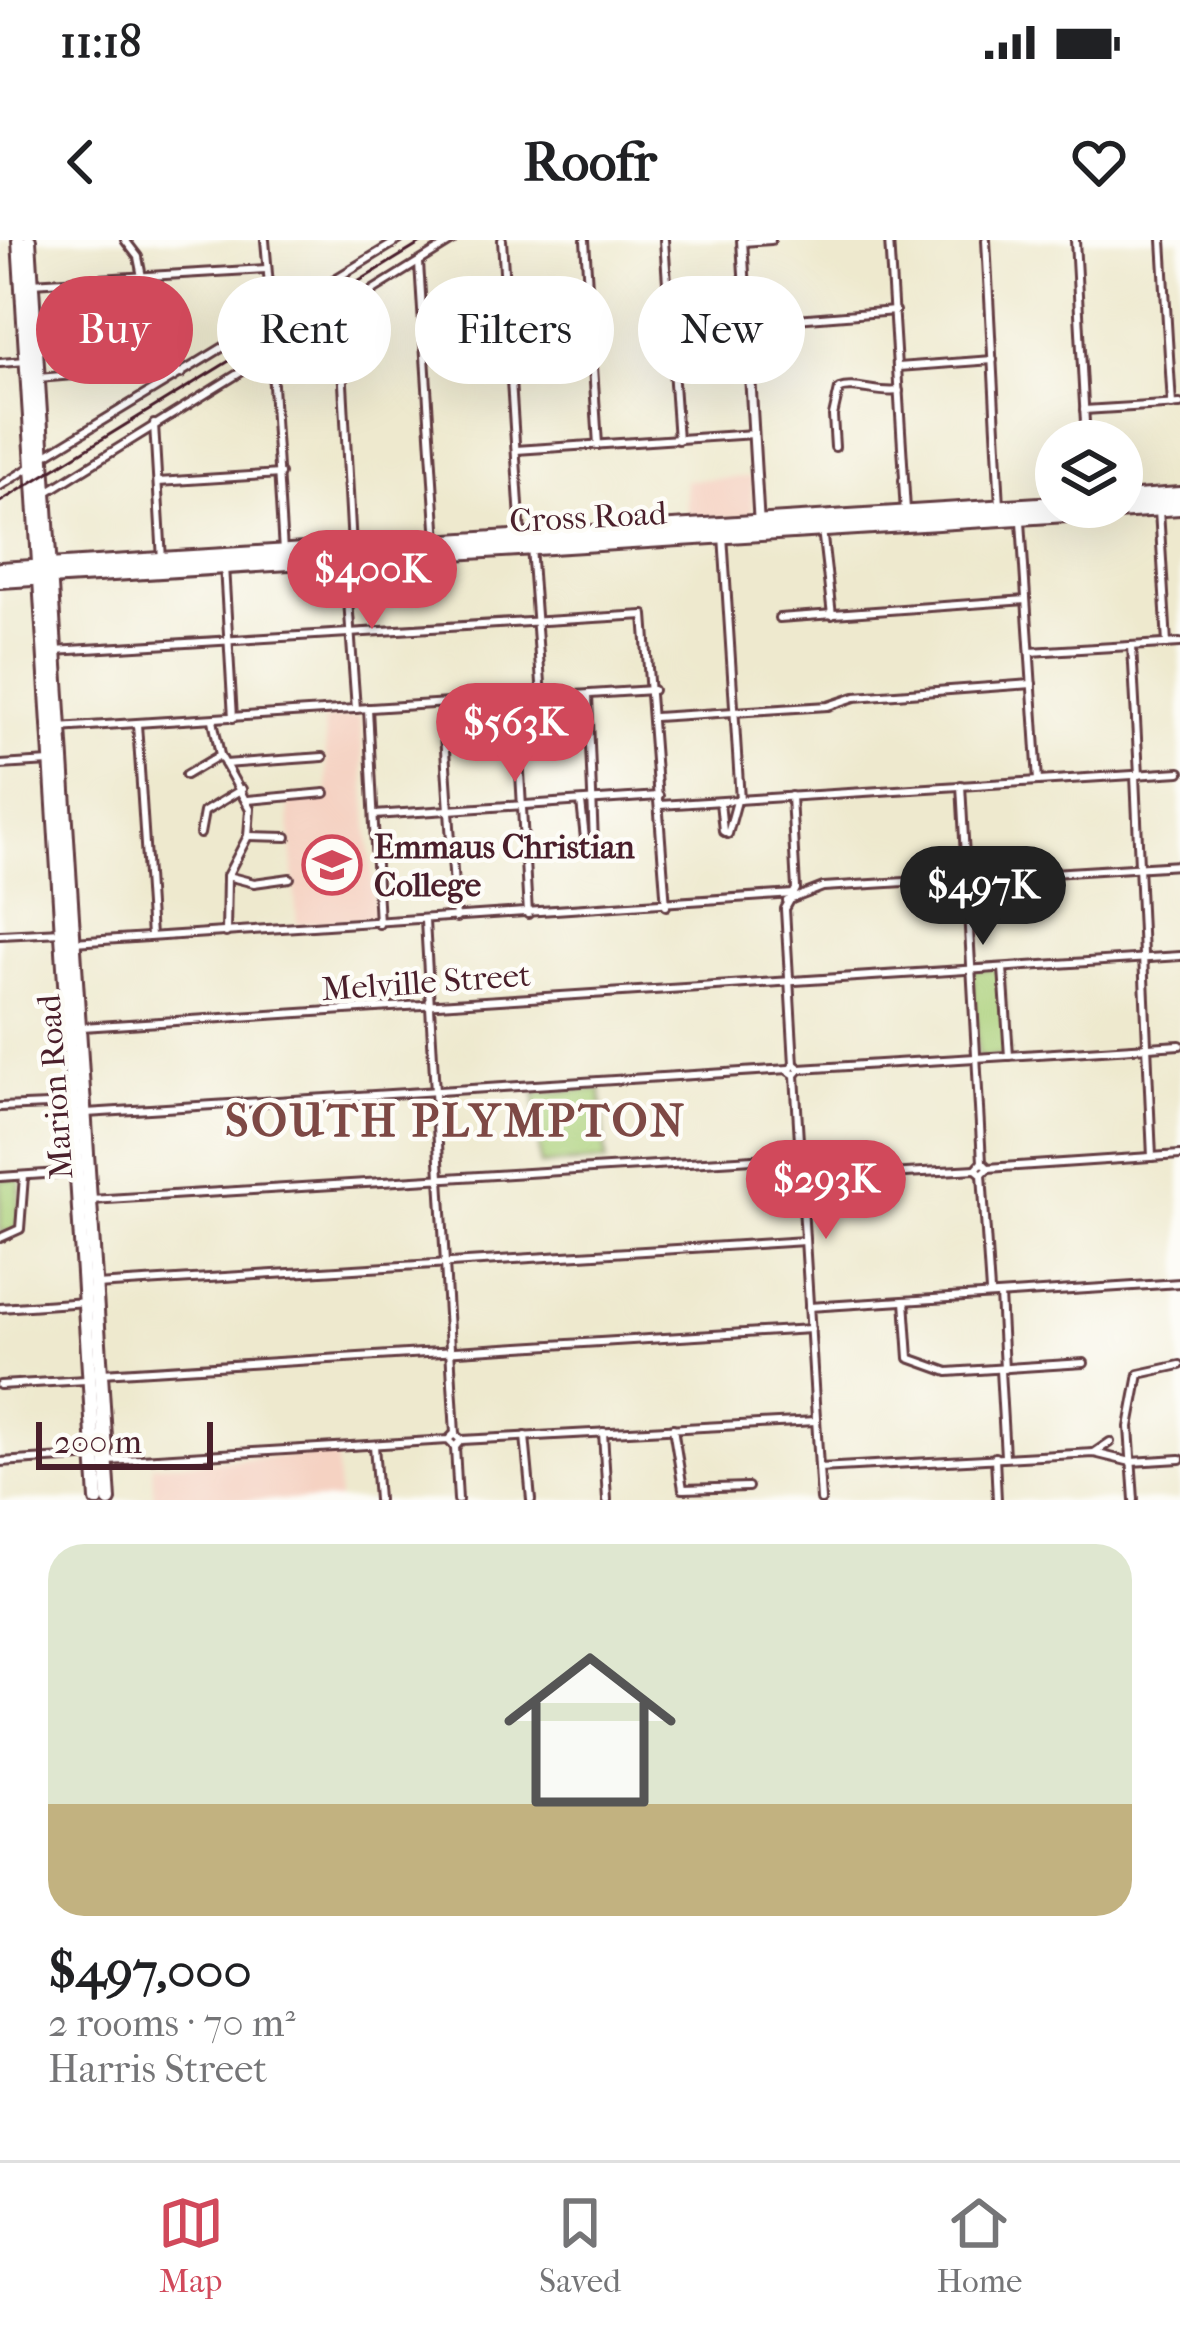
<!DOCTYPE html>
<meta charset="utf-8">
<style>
body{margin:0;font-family:"IM FELL French Canon",serif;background:#f6f6f6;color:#202124;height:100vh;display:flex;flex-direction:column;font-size:45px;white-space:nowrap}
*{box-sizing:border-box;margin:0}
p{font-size:39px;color:#757577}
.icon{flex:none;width:66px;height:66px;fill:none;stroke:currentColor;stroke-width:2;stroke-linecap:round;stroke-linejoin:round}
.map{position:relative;height:1260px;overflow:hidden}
.sheet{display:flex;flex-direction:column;background:#fff;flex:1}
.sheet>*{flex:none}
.banner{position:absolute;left:36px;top:36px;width:1110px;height:108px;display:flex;gap:24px}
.tools{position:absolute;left:1035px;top:180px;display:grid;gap:24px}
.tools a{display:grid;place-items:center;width:108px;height:108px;border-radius:50%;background:#fff;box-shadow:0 12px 48px #0002;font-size:60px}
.scale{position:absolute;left:36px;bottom:30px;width:177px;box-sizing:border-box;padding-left:12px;border:6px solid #4a1f2b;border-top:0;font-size:33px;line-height:42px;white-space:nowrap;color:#4a1f2b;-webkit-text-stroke:9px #fdfcf7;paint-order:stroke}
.price{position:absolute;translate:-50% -102px;padding:0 27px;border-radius:42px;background:#d1495b;color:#fff;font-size:39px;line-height:78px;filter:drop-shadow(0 3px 6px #0008)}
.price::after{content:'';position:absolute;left:50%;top:72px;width:36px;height:27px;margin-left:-18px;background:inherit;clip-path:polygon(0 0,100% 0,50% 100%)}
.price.selected{background:#222;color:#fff}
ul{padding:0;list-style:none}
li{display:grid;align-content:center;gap:24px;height:636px;padding:0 48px}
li+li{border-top:3px solid #e0e0e0}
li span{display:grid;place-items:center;height:372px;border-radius:36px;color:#555}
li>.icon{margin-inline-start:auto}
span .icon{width:216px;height:216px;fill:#fffc;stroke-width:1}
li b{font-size:51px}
.chip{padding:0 42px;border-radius:54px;background:#fff;box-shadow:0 12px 48px #0002;font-size:42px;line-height:108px}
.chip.selected{background:#d1495b;color:#fff}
.status{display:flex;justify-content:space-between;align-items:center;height:84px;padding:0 60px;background:#fff;direction:ltr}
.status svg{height:33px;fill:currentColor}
header{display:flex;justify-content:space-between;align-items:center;height:156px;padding:0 48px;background:#fff;font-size:54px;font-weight:700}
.menu{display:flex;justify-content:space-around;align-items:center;height:168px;border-top:3px solid #e0e0e0;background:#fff;font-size:33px;color:#757577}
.menu a{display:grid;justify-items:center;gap:6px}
.menu .selected{color:#d1495b}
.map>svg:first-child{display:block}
</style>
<div class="status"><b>11:18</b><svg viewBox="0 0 49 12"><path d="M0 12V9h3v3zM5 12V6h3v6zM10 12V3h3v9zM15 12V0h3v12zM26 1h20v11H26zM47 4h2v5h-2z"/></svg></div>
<header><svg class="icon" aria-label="back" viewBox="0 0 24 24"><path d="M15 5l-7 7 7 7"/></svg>Roofr<svg class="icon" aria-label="heart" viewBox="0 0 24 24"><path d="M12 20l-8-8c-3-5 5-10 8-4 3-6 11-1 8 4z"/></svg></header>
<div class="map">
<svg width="1180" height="1260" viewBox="0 0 1180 1260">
<rect width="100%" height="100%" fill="#fdfcf7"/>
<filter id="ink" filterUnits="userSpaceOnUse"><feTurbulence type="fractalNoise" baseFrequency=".00833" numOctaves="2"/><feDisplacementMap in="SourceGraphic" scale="24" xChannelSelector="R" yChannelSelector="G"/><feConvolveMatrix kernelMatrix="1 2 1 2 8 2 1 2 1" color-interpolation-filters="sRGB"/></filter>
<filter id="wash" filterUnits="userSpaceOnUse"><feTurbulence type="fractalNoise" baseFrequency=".004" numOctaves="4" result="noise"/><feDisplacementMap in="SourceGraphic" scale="48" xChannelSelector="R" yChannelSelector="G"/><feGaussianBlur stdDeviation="2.7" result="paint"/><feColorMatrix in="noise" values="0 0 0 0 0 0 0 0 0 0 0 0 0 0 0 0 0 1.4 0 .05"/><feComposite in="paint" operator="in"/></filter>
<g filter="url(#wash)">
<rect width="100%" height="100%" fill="#eee9ce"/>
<g fill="#f5d2c2">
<path d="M752,237V276L688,280L685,240Z"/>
<path d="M360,477L375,680L297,684L288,559L328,556L324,479Z"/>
<path d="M336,1213L339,1260H154L152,1225Z"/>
</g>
<g fill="#abd07a" stroke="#7a7852" stroke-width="3">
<path d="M1002,728L1009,816L978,818L972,730Z"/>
<path d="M601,849L606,921L540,925L535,853Z"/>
<path d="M21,938L17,991L0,992V939Z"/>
</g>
</g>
<g filter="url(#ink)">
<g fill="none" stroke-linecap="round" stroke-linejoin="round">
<defs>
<g id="minor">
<path d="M125,0L138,17L142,37"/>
<path d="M265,0L272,79"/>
<path d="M502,0L521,296"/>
<path d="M585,0L598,205"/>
<path d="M664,0L678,200"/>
<path d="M889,0L906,270"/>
<path d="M986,0L1000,266"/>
<path d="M1075,0L1086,201"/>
<path d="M1162,0L1172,165"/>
<path d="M742,2L771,0"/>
<path d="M419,23L437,303"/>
<path d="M31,43L266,29"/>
<path d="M339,71L352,307"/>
<path d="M747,83L895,71"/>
<path d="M271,112L283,312"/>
<path d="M0,123L26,121"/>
<path d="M898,127L993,120"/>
<path d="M38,138L170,127L181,134"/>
<path d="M1084,170L1180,164"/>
<path d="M154,184L162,320"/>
<path d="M835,207L833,176L839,149C855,143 876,154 899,151"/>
<path d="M516,210L754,194"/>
<path d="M46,215L399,0"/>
<path d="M903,240L905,274"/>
<path d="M158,242L280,234"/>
<path d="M0,246L29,228"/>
<path d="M44,254L454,0"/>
<path d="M1159,270L1167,404"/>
<path d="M1021,281L1038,541"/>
<path d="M822,289L832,375"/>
<path d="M723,295L740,560"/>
<path d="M531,307L542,457"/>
<path d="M345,319L356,469"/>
<path d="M224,326L233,478"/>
<path d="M779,378L1026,360"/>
<path d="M1132,406L1139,535"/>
<path d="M54,411L644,375L666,666"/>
<path d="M1030,412L1180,403"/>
<path d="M442,464L456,678"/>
<path d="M368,468L379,684"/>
<path d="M655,477L828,466L855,457L1032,444"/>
<path d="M213,480L220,515L250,569L248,596L227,636L226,693"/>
<path d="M137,484L151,696"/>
<path d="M58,488L653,450"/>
<path d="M519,515L528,674"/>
<path d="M225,524L323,517"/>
<path d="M0,525L50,522"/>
<path d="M186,535L220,515"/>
<path d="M1135,535L1152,917"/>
<path d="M961,545L982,922L988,928L982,934L976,929L982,922"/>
<path d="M791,556L796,649L785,669L794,824"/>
<path d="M248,560L325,553"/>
<path d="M581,562L585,599L594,603L588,455"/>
<path d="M720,562L723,591L728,594L737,561"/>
<path d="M660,565L1180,532"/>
<path d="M374,575L659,556"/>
<path d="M200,594L204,572L242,549"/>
<path d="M248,596L287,597"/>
<path d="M227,636L254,643L290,638"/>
<path d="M787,661L823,647L1180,625"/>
<path d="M425,681L455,1194"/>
<path d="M0,695L62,692"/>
<path d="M73,702L794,654"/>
<path d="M1003,728L1009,816"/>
<path d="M82,787L1180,716"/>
<path d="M800,829L1180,805"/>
<path d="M795,835L800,829L794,824L789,831L795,835L821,1260"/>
<path d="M0,867L72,864"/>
<path d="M86,873L789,829"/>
<path d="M988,928L1180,915"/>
<path d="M982,934L990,1052"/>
<path d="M0,937L74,932"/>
<path d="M801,939L976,929"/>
<path d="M91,960L800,916"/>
<path d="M0,998L20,989L24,936"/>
<path d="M96,1045L805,1001"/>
<path d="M1000,1055L1004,1129"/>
<path d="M905,1061L909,1118L948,1132L1084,1123"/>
<path d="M809,1067L1180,1043"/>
<path d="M0,1068L86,1062"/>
<path d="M1000,1130L1005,1216"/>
<path d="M102,1133L811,1089"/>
<path d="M0,1145L86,1140"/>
<path d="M673,1188L683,1249L748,1247"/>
<path d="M603,1192L607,1260"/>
<path d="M525,1196L531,1260"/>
<path d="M461,1200L816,1181"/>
<path d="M374,1205L378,1260"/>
<path d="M455,1207L458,1260"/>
<path d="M1094,1213L1110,1202"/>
<path d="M995,1217L997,1260"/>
<path d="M109,1221L448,1200L454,1194L461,1200L455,1207L448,1200"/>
<path d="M0,1222L97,1216"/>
<path d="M819,1228L1094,1213L1131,1222L1180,1219"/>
<path d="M1134,1260L1129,1187L1139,1134L1180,1125"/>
</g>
<path id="tertiary" d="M742,0L759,286"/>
<g id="primary">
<path d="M19,0L97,1260"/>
<path d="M29,0L109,1260"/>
</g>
<g id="trunk">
<path d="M1122,259L1180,255"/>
<path d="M0,330L1056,264"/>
<path d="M0,340L1180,267"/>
</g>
</defs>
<use href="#minor" stroke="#633d43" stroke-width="12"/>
<use href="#tertiary" stroke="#633d43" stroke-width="14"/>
<use href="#primary" stroke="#633d43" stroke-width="18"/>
<use href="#trunk" stroke="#633d43" stroke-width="20"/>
<use href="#minor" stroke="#fff" stroke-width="6"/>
<use href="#tertiary" stroke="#fff" stroke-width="8"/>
<use href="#primary" stroke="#fff" stroke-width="12"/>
<use href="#trunk" stroke="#fff" stroke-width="14"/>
<path stroke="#4a1f2b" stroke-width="3" d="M0,262L426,0"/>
</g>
</g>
<defs>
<symbol id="school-ring" viewBox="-11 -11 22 22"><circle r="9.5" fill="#fdfcf7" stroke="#d1495b" stroke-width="1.5"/><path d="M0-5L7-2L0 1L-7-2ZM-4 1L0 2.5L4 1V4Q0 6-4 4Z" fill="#d1495b"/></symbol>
</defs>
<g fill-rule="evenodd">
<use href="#school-ring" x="299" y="592" width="66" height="66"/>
</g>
<g text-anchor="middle" stroke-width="9" stroke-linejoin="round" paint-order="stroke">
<g font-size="33" fill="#4a1f2b" stroke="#fdfcf7">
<text transform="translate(588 276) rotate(-3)" y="12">Cross Road</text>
<text transform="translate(426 741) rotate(-4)" y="12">Melville Street</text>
<text transform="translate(54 847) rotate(-94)" y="12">Marion Road</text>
</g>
<g font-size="33" font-weight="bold" fill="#4a1f2b" stroke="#fdfcf7" text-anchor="start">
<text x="374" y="618">Emmaus Christian<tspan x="374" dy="38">College</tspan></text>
</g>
<g font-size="45" font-weight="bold" letter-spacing="3" fill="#7e4945" stroke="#fdfcf7">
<text x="456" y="896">SOUTH PLYMPTON</text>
</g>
</g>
</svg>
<div class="tools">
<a><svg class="icon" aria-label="layers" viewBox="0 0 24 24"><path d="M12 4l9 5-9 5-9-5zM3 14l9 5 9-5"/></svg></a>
</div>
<div class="scale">200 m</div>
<b class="price" style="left:372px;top:392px">$400K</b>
<b class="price" style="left:515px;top:545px">$563K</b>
<b class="price selected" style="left:983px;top:708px">$497K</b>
<b class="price" style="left:826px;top:1002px">$293K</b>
<div class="banner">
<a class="chip selected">Buy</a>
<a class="chip">Rent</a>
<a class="chip">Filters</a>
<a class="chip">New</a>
</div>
</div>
<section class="sheet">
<ul>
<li><span style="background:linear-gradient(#dfe7d0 70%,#c2b280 0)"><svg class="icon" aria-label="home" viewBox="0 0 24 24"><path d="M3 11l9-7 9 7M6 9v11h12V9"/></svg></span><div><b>$497,000</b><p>2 rooms · 70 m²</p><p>Harris Street</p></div></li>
</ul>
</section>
<nav class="menu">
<a class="selected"><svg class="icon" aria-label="map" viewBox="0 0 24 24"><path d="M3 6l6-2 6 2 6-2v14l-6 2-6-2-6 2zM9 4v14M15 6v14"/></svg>Map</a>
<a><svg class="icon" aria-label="saved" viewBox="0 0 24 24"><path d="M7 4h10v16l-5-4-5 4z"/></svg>Saved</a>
<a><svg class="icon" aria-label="home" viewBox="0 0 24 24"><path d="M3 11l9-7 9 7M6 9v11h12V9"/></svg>Home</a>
</nav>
